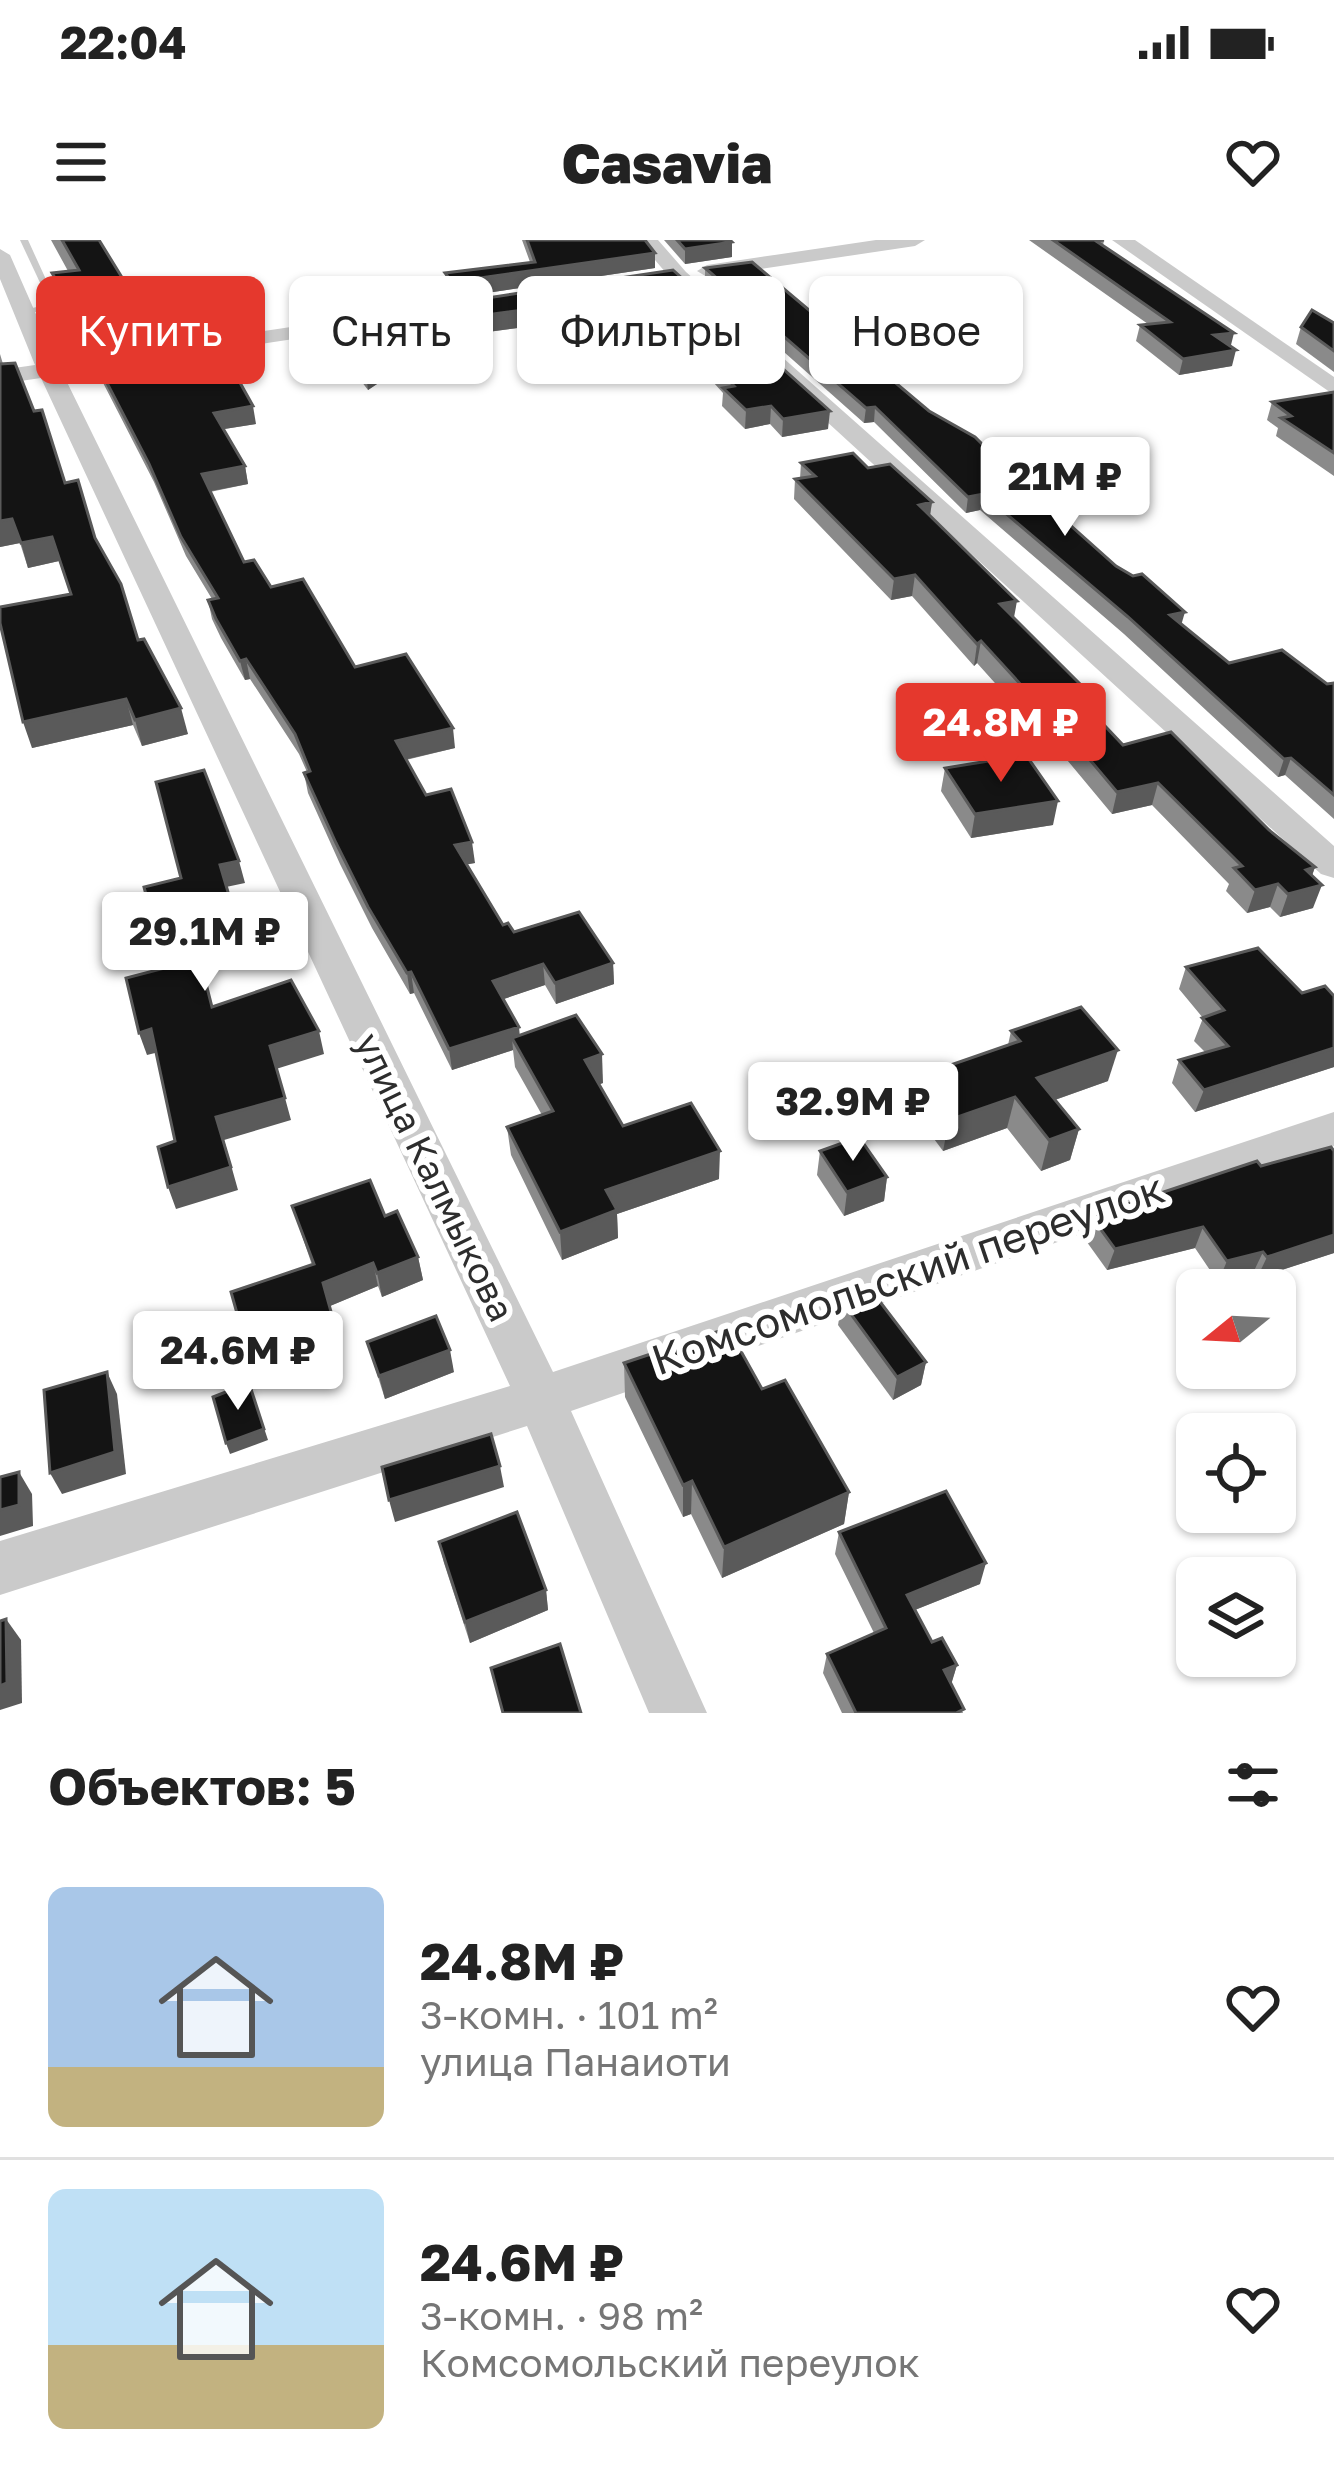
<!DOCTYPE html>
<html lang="ru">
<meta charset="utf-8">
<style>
body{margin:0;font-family:"Golos Text",sans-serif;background:#f2f2f2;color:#222;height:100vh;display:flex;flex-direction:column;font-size:45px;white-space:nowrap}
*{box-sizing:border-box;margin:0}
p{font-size:39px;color:#767676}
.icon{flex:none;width:66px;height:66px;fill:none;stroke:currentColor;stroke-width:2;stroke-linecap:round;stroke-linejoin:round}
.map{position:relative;height:1473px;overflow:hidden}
.details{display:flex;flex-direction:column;background:#fff;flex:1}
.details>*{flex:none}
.banner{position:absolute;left:36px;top:36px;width:1263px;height:108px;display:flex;gap:24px}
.needle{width:78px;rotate:252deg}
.tools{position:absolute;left:1176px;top:1029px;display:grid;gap:24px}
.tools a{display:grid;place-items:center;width:120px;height:120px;border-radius:18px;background:#fff;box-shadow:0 3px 9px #0004;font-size:60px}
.price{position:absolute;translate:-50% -102px;padding:0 27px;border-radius:12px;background:#fff;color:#222;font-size:39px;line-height:78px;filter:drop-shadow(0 3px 6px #0008)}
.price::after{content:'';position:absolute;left:50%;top:72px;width:36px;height:27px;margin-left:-18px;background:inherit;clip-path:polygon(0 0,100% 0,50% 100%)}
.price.on{background:#e5382d;color:#fff}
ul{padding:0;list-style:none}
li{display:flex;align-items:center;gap:36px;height:300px;padding:0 48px}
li+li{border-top:3px solid #e0e0e0}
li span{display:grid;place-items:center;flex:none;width:336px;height:240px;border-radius:18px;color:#555}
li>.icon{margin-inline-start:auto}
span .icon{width:144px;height:144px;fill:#fffc;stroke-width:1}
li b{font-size:51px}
h2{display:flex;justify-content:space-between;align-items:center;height:144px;padding:0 48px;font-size:51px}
.tag{padding:0 42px;border-radius:18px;background:#fff;box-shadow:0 3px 9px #0004;font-size:42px;line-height:108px}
.tag.on{background:#e5382d;color:#fff}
.status{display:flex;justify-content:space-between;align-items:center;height:84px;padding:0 60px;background:#fff;direction:ltr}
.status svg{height:33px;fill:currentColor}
header{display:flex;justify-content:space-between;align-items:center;height:156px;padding:0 48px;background:#fff;font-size:54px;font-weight:800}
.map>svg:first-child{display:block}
</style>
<div class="status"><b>22:04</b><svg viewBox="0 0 49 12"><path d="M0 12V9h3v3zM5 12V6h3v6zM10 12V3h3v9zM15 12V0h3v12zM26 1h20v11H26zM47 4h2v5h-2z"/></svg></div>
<header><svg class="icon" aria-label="menu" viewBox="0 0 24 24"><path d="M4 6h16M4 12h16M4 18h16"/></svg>Casavia<svg class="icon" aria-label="heart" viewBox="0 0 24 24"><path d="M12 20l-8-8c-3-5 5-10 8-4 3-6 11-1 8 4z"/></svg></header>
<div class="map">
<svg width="1334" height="1473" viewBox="0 0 1334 1473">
<rect width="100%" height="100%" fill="#fff"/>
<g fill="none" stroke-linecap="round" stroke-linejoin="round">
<path fill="#cacaca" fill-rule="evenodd" d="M20,0H28L59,68L24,74L19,71L50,64Z"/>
<g fill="#cacaca" fill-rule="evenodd">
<path d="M638,0H658L686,32L1334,606V638L1321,634L672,40Z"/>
<path d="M876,0H925L915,6L707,37L697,31L707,25Z"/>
<path d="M1112,0H1135L1334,137V155Z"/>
<path d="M0,9L10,15L57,122L518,53L528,59L518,65L63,134L553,1132L1334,872V906L571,1171L707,1473H649L527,1186L0,1355V1301L510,1146L41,138L0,144V130L35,125L0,39Z"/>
</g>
</g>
<g fill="#8a8a8a">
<path d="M51,0H99L126,44L155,55L179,58L188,98L87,113L62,71L52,33L68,31Z"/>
<path d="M522,0H645L655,13V28L453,58L446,49L445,33L530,22Z"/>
<path d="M664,0H730L732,2V17L685,24Z"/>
<path d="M1029,0H1104L1103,6L1231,106L1232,126L1179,135L1136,101L1140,85L1148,84Z"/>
<path d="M705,28L929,171L1059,267L1057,274L1181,384L1229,423L1327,444L1334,443V579L1285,535L1278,537L1124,394L980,270L966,273L874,182L864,183L705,42Z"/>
<path d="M673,30L828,189L782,197L770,184L745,189L722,166L723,153L675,100L665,102L654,91L641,93L631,84L612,88L600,77L480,93L468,78L467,61Z"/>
<path d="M300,59L341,65L342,75L311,79L302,68Z"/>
<path d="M320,82L383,140L368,150L358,137L346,139L323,99Z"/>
<path d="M1334,83V132L1296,104L1301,87Z"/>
<path d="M0,114L3,124L95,298L138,400L188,494L142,506L133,485L32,508L70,354L59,321L28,328L20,303L0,307Z"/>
<path d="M93,116L256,184L224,189L245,226L248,244L210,252L244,322L355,427L455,508L406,520L426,555L475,623L467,624L503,685L514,692L613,723L614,744L556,764L545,745L503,759L519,795L603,843L599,844L623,886L719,939L617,974L618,998L562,1020L511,915L507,887L542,875L515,827L513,810L452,830L414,753L410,754L372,688L340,624L308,553L304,533L307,532L299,514L250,439L245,440L221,398L212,379L208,360L212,359L186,316L154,242L98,133Z"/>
<path d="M1334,152V236L1276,196L1278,188L1267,180L1272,162Z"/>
<path d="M801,223L868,228L932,262L930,275L1014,378L1083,447L1080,459L1123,505L1269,590L1315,627L1312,636L1313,668L1280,677L1270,667L1247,673L1226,651L1229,644L1152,565L1112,574L1033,479L1028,480L977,423L974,426L912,356L891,360L794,259L795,239H800Z"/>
<path d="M945,528L1053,585L971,598L941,551Z"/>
<path d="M1186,727L1302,753L1334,756V827L1195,872L1172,843L1179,820L1205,812L1194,801L1203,778L1179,749Z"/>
<path d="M1011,791L1108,841L1055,860L1079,889L1070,920L1041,931L1007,888L943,911L911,868L916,837L1008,805Z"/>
<path d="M820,911L887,937L884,961L844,976L817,935Z"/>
<path d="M1334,911V1013L1257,1038L1253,1033L1218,1042L1195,1008L1107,1030L1084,998L1091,976L1261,926Z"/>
<path d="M292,966L385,976L418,1017L423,1040L382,1057L378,1046L330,1066L341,1109L257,1139L312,1025Z"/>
<path d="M842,1062L926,1122L921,1145L893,1160L838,1085Z"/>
<path d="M367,1102L454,1132L385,1159Z"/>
<path d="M624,1123L762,1149L849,1252L844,1284L722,1338L691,1274L683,1277L625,1157Z"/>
<path d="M839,1292L980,1344L915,1370L932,1402L957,1425L951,1444L963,1473H842L823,1433L827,1414L874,1393L835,1314Z"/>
<path d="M439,1302L546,1350L548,1370L470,1403L444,1323Z"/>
</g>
<g fill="#5a5a5a">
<path d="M732,2V17L685,24V9Z"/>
<path d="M655,13V28L453,58L452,42Z"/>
<path d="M179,58L188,98L87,113L76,73Z"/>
<path d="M600,60V77L480,93L478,76Z"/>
<path d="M341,65L342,75L311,79L309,70Z"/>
<path d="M631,67V84L612,88L611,70Z"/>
<path d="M654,74V91L641,93V76Z"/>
<path d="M675,83V100L665,102V85Z"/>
<path d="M1234,93L1230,109L1214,95Z"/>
<path d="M1236,110L1232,126L1179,135L1183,119Z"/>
<path d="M355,120L358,137L346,139L344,122Z"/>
<path d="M381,122L383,140L368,150L366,133Z"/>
<path d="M253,166L256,184L218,190L214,173Z"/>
<path d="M771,166L770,184L745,189L746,170Z"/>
<path d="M875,167L874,182L864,183L866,168Z"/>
<path d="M830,171L828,189L782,197L783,179Z"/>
<path d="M245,226L248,244L206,252L202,234Z"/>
<path d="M983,254L980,270L966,273L968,257Z"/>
<path d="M932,262L929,282L919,265Z"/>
<path d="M12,279L20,303L0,307V281Z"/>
<path d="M52,297L59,321L28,328L21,303Z"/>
<path d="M915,335L912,356L891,360L894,339Z"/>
<path d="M1017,361L1013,383L1000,364Z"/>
<path d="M1185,372L1180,389L1170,375Z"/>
<path d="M981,401L977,423L974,426L977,404Z"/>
<path d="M246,419L250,439L245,440L240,421Z"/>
<path d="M1083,447L1078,469L1070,449Z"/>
<path d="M1037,457L1033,479L1028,480L1033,458Z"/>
<path d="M126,459L133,485L32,508L23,482Z"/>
<path d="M181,468L188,494L142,506L135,480Z"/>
<path d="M453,488L455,508L399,521L396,501Z"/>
<path d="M1291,518L1285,535L1278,537L1284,519Z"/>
<path d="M1158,543L1152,565L1112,574L1117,552Z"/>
<path d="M1058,561L1053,585L971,598L975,574Z"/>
<path d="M472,602L475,623L458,626L455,605Z"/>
<path d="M239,621L245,643L226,647L220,625Z"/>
<path d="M1315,627L1307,649L1322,645L1313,668L1280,677L1288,654L1306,630Z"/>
<path d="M1278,644L1270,667L1247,673L1255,650Z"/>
<path d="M238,686L244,708L200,719L194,696Z"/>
<path d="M613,723L614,744L556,764L555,743Z"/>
<path d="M543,724L545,745L495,762L493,741Z"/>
<path d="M411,732L414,753L410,754L407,733Z"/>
<path d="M519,787L521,808L512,798L513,810L452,830L449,809Z"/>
<path d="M151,789L159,812L147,815L139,793Z"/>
<path d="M319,791L324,814L276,829L270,806Z"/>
<path d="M1334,808V827L1195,872L1204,850Z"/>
<path d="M1118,810L1108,841L1029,869L1037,838Z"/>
<path d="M602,814L603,843L587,849L585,820Z"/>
<path d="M1015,857L1007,888L943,911L949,880Z"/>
<path d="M285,858L291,880L224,900L238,950L176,969L168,947L216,877Z"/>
<path d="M1079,889L1070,920L1041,931L1049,900Z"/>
<path d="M720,911L719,939L617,974L618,998L562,1020L560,992L606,950Z"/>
<path d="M887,937L884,961L844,976L847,952Z"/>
<path d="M1203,987L1195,1008L1107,1030L1115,1009Z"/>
<path d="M1334,995V1013L1257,1038L1267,1017Z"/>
<path d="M1263,1012L1253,1033L1218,1042L1227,1021Z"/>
<path d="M418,1017L423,1040L382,1057L377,1033Z"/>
<path d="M373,1023L378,1046L330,1066L323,1043Z"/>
<path d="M335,1086L341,1109L257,1139L249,1116Z"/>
<path d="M450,1110L454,1132L385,1159L379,1136Z"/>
<path d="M926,1122L921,1145L893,1160L897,1137Z"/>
<path d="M107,1132L117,1154L126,1234L62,1254L50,1233Z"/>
<path d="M249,1143L268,1200L230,1214L226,1203Z"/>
<path d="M500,1226L504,1247L395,1282L389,1260Z"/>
<path d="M19,1232L32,1254L33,1286L0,1296V1270Z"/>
<path d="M692,1241L691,1274L683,1277V1245Z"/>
<path d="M849,1252L844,1284L722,1338L724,1307Z"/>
<path d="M986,1323L980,1344L902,1375L907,1355Z"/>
<path d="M546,1350L548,1370L470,1403L465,1382Z"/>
<path d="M6,1379L21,1400L22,1463L0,1470V1446Z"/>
<path d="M957,1425L951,1445L944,1430Z"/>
</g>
<g fill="#141414" stroke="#5a5a5a" stroke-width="3">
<path d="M62,0H99L126,44L149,41L155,55L176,52L179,58L76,73L52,33L79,30Z"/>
<path d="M527,0H645L655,13L452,42L445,33L535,22Z"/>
<path d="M677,0H730L732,2L685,9Z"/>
<path d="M1053,0H1104L1096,1L1234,93L1214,95L1236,110L1183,119L1140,85L1170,82Z"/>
<path d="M752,22L929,171L975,197L1008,230L1059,267L1051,268L1116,326L1133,336L1142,334L1185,372L1170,375L1229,423L1282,410L1327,444L1334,443V555L1291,518L1284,519L1128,377L983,254L968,257L875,167L866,168L705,28Z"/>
<path d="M673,30L830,171L783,179L771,166L746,170L723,148L734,146L675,83L665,85L654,74L641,76L631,67L611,70L600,60L478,76L467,61Z"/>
<path d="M334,55L341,65L309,70L300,59Z"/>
<path d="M1312,70L1334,83V111L1301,87Z"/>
<path d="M352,78L381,122L366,133L355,120L344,122L320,82Z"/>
<path d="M215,98L253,166L214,173L245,226L202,234L244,322L254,320L271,347L303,339L355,427L406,414L453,488L396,501L426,555L451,549L472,602L455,605L503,685L508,683L514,692L579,672L613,723L555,743L543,724L493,741L519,787L449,809L411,732L407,733L368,667L336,603L304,533L310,531L295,494L246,419L240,421L216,379L208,360L218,358L181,297L149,224L93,116Z"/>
<path d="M15,123L34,171L42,170L65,243L78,240L95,298L121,344L138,400L144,399L181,468L135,480L126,459L23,482L0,383V367L71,354L52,297L21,303L12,279L0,281V124Z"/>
<path d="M1334,152V213L1281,178L1291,176L1272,162Z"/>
<path d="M853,213L868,228L890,224L932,262L919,265L1017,361L1000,364L1083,447L1070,449L1123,505L1171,492L1269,590L1315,627L1306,630L1322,645L1288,654L1278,644L1255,650L1234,628L1242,626L1158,543L1117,552L1037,457L1033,458L981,401L977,404L915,335L894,339L795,239L815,236L801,223Z"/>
<path d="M1026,515L1058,561L975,574L945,528Z"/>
<path d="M204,530L239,621L220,625L238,686L194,696L212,767L291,740L319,791L270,806L285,858L216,877L231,927L168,947L158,907L175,901L151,789L139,793L126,738L165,728L144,647L181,638L156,542Z"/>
<path d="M1258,708L1302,753L1325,746L1334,756V808L1204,850L1179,820L1228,806L1202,778L1224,770L1186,727Z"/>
<path d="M1081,767L1118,810L1037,838L1079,889L1049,900L1015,857L949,880L916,837L1020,801L1011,791Z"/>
<path d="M576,775L602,814L585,820L623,886L691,863L720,911L606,950L617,970L560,992L507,887L553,871L512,798Z"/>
<path d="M859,897L887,937L847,952L820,911Z"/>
<path d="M1331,907L1334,911V995L1267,1017L1263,1012L1227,1021L1203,987L1115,1009L1091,976L1257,921L1261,926Z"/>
<path d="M370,940L385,976L397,971L418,1017L377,1033L373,1023L323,1043L335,1086L249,1116L231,1052L314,1024L292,966Z"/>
<path d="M871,1050L926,1122L897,1137L842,1062Z"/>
<path d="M436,1076L450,1110L379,1136L367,1102Z"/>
<path d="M728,1088L762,1149L785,1140L849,1252L724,1307L692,1241L683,1245L624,1123Z"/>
<path d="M107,1132L115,1212L50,1233L44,1150Z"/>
<path d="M249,1143L264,1189L226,1203L213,1157Z"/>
<path d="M491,1194L500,1226L389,1260L382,1227Z"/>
<path d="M19,1232V1265L0,1270V1237Z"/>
<path d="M946,1251L986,1323L907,1355L932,1402L942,1398L957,1425L944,1430L964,1469L956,1473H856L827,1414L886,1388L839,1292Z"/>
<path d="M517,1272L546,1350L465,1382L439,1302Z"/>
<path d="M6,1379L7,1443L0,1446V1381Z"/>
<path d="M560,1404L581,1473H503L491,1428Z"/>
</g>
<g text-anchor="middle" stroke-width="12" stroke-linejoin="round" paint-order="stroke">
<g font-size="36" fill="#2d2d2d" stroke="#fff">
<text transform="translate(435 937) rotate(64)" y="13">улица Калмыкова</text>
</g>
<g font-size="42" fill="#2d2d2d" stroke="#fff">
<text transform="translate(908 1034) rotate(-19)" y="15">Комсомольский переулок</text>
</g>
</g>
</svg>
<div class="tools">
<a><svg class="needle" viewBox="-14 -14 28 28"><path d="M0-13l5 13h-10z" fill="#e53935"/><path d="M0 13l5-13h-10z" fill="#767676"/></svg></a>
<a><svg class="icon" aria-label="locate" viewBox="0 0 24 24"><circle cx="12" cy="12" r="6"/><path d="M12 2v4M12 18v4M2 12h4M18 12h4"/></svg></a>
<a><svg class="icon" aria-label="layers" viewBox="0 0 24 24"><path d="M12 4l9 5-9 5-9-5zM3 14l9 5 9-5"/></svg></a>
</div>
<b class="price" style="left:1065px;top:299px">21M ₽</b>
<b class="price on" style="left:1001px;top:545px">24.8M ₽</b>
<b class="price" style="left:205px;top:754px">29.1M ₽</b>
<b class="price" style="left:853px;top:924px">32.9M ₽</b>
<b class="price" style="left:238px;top:1173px">24.6M ₽</b>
<div class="banner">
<a class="tag on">Купить</a>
<a class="tag">Снять</a>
<a class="tag">Фильтры</a>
<a class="tag">Новое</a>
</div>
</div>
<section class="details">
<h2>Объектов: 5<svg class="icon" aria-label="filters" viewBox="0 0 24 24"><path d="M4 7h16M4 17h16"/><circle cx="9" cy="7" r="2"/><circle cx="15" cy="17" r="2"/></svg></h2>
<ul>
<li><span style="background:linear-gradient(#a9c7e8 75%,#c2b280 0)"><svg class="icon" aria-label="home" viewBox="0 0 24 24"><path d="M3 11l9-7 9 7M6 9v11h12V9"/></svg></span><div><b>24.8M ₽</b><p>3-комн. · 101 m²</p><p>улица Панаиоти</p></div><svg class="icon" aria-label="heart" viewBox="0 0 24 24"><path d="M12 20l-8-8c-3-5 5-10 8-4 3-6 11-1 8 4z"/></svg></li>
<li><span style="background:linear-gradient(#bfe0f5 65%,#c2b280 0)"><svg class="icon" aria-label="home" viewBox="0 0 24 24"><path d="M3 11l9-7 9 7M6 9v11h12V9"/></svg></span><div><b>24.6M ₽</b><p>3-комн. · 98 m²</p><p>Комсомольский переулок</p></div><svg class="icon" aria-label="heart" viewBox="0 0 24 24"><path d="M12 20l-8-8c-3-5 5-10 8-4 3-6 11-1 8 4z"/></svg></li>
</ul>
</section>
